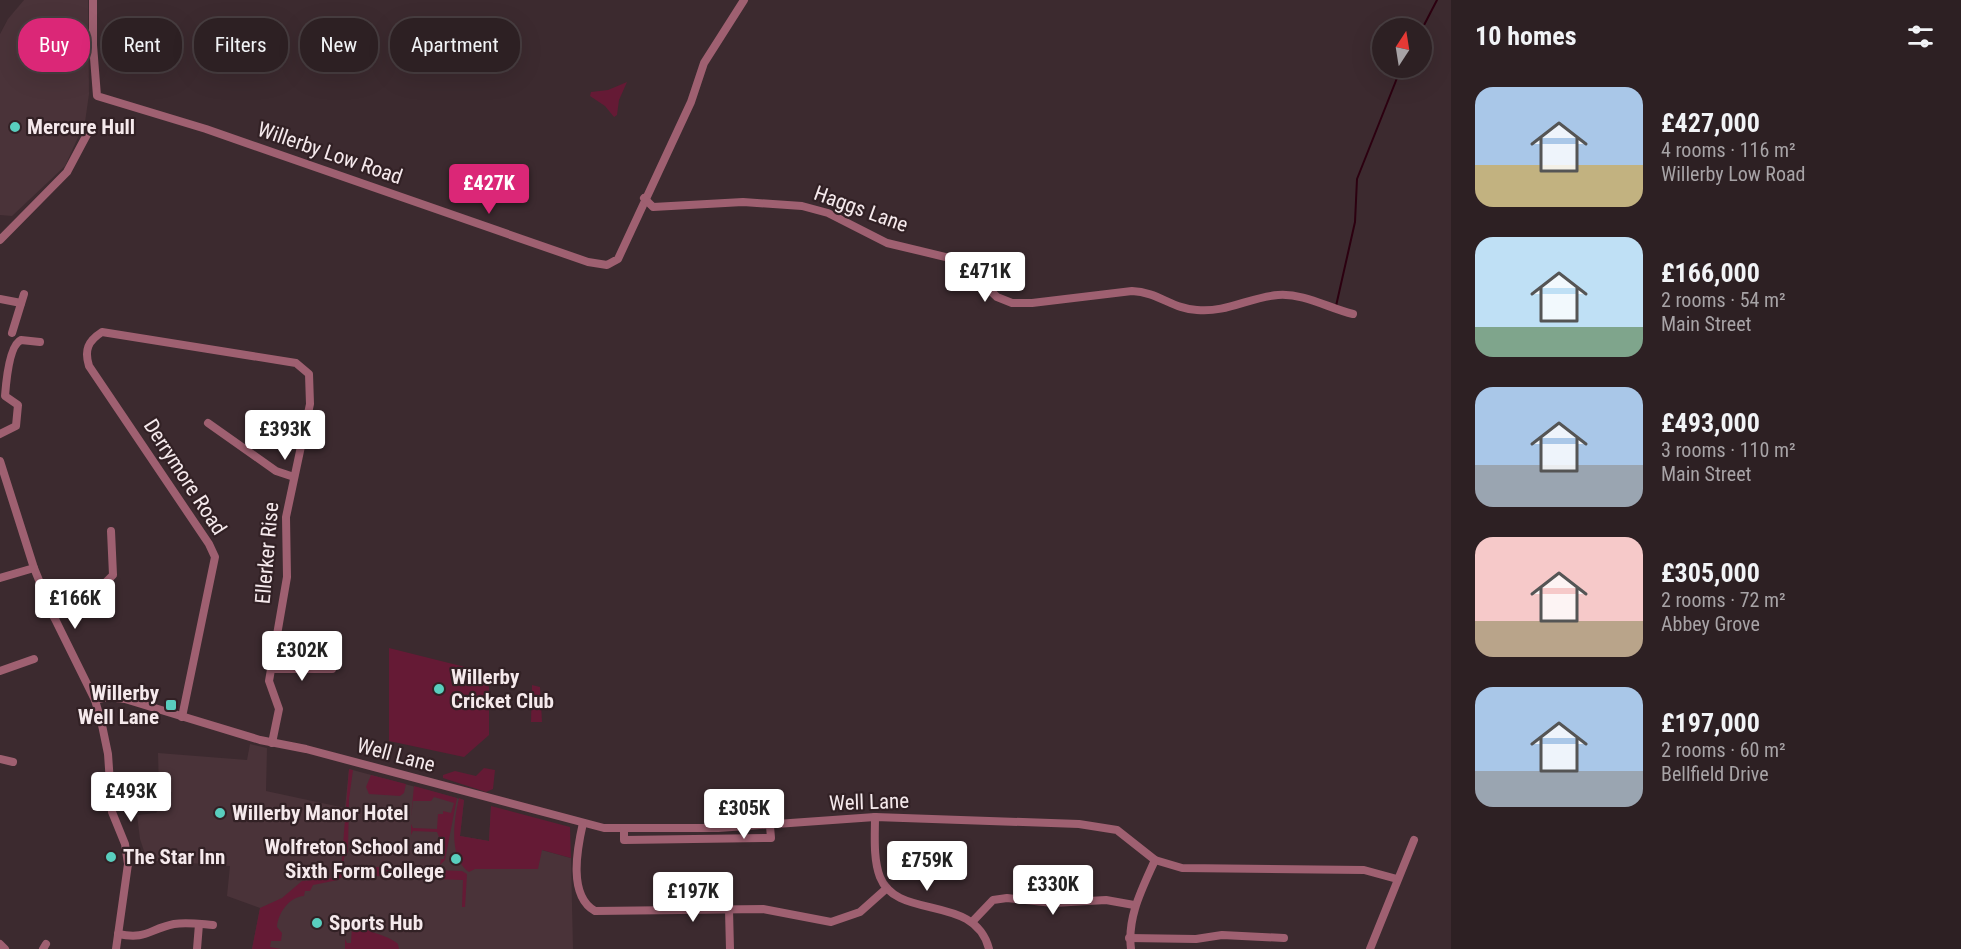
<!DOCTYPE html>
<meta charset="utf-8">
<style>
body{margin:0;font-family:"Roboto Condensed",sans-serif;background:#35282b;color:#f1f3f6;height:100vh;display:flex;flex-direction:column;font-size:22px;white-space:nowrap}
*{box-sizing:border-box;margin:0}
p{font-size:20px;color:#a7a3a6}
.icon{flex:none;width:33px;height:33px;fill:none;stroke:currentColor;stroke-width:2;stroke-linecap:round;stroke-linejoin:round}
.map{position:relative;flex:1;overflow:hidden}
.details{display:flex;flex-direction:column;background:#2d2023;width:510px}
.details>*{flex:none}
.hud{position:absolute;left:18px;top:18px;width:570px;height:54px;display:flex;gap:12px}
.needle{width:39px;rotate:12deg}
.fabs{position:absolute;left:1372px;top:18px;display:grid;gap:12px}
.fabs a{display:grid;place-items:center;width:60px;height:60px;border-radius:50%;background:#2d2023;box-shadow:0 6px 24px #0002,0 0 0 2px #483e41;font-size:30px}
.price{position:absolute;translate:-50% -51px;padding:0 14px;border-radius:6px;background:#fff;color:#222;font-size:20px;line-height:39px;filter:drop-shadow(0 2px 3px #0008)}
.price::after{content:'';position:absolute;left:50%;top:36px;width:18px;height:14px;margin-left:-9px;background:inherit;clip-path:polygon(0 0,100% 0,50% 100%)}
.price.current{background:#db2777;color:#fff}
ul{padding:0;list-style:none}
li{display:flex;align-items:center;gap:18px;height:150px;padding:0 24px}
li span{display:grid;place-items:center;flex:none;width:168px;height:120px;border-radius:18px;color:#555}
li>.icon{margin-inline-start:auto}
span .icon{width:72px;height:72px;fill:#fffc;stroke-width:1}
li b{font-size:26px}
h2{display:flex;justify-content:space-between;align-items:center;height:72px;padding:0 24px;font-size:26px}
.tag{padding:0 21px;border-radius:24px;background:#2d2023;box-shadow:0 6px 24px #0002,0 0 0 2px #483e41;font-size:21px;line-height:54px}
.tag.current{background:#db2777;color:#fff}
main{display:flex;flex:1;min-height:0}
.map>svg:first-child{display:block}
</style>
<main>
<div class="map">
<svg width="1451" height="949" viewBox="0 0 1451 949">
<rect width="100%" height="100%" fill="#3c2a2f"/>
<g fill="#4a3339">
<path d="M24,0H88L89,94L85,122L65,166L12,216L0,215V34L8,19Z"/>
<path d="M250,744L267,748L266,791L345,808L349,769L464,800L460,836L489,841L491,806L542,850L571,858L573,949H252L260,908L227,896L230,866L147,860L140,839L137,815L156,813L160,808L171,809L172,792L159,789L158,753L247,760Z"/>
</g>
<g fill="#651a35">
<path d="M439,37L444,38L451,50L462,57L465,62L456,63L433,74L439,57Z"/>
<path d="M627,82L619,100L617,115L614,117L605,106L590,96L591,92L608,90Z"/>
<path d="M389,648L489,673V735L464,757L389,741Z"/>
<path d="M532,685L540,687L542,722H531Z"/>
<path d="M484,768L495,770L493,789L486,792L443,778V775L455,771L476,776Z"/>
<path d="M349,769L353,770L349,799L348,852L344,858L342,877L338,880L313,885L310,891H305L304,896C289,897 278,913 277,927L282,933L281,941H271L270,947L281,949H252L260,908L282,898L302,881L335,878L341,870Z"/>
<path d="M371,775L406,784L404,793L400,796L369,794L366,787Z"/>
<path d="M414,786L457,798L445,860L440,865L441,859H444L445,837H439L437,832L413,831L411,835V824L413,828L437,829L438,814H443V811L451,813L454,803L434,797L431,801H413L411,817Z"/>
<path d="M459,798L464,800L460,836L489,841L491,806L570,827L571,858L542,850L538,869H475L469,872C448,858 454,819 459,798Z"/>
<path d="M354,866L399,868L398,877L353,875Z"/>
<path d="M411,869L462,871L467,874L465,907H462L463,880L411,878Z"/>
<path d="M353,921H356C365,934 386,933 398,944L399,949H345V939L347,943H351L352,927H355V923Z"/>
</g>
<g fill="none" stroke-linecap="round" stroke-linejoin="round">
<g stroke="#2c0010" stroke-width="2">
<path d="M1422,29L1437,0"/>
<path d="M1336,306L1355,222L1357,179L1401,68"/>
</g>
<g stroke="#9f6071" stroke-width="8">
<path d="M93,0V45L97,96L206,129L588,262L607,265L618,259L691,102L704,63L744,0"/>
<path d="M644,198L653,207L743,202L802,206L828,213L887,243L958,260L997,297L1012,303H1032L1132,291C1158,292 1173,309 1197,310C1226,313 1250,297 1278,295C1304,293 1328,308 1353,314"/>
<path d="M0,240L67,172L92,125"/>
<path d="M0,299L21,303"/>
<path d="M12,333L24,294"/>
<path d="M208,423L276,471L294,477"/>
<path d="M0,434L16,426L18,405L5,396C6,383 9,345 21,340L40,342"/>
<path d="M0,461L34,568L54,617L95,700L102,725L108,754L112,812L125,844L128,864L116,949"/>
<path d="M0,578L34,568"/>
<path d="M54,617L102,586L113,575L111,531"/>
<path d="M271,669H332"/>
<path d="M0,671L34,659"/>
<path d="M95,700L107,697L125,699L260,740L306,749L604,828H718L875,817L1079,824L1117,830L1155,860L1182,868L1364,870L1397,879"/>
<path d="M182,717L215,557L209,544L89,366C84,350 88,341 102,332L296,363L309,374L310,404L286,517L287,577L269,681L279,709L272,743"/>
<path d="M0,759L13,762"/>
<path d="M875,817C875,835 873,859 880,877C897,921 975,893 989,949"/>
<path d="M583,823C577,849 568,896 595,911L763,909L831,922L860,912L887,888"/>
<path d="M624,830V840L771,838L770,826"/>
<path d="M729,910L730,949"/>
<path d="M972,922L993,900L1007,898L1053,903L1106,900L1134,905"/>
<path d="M118,934C147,940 149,929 174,924C187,922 200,924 213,925"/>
<path d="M1129,938L1196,939L1222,935L1284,938"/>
<path d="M0,944L5,949"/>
<path d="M43,949L46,944"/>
<path d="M197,949L199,924"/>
<path d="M1131,949C1127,917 1142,889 1155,860"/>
<path d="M1370,949L1414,840"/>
</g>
</g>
<g fill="#59cebe" stroke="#322125" stroke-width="2">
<circle cx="15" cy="127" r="6"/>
<circle cx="439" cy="689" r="6"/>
<rect x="165" y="699" width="12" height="12" rx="3"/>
<circle cx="220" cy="813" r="6"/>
<circle cx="111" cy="857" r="6"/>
<circle cx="456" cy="859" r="6"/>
<circle cx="317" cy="923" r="6"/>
</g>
<g text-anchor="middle" stroke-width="4.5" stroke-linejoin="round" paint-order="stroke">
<g font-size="21" font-weight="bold" fill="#f5e9ec" stroke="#322125" text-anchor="start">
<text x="27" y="134">Mercure Hull</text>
<text x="451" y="684">Willerby<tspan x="451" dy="24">Cricket Club</tspan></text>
<text x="159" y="700" text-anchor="end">Willerby<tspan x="159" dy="24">Well Lane</tspan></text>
<text x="232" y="820">Willerby Manor Hotel</text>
<text x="444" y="854" text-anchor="end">Wolfreton School and<tspan x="444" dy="24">Sixth Form College</tspan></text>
<text x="123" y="864">The Star Inn</text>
<text x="329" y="930">Sports Hub</text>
</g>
<g font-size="21" fill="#f5e9ec" stroke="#322125">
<text transform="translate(330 153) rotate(19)" y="7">Willerby Low Road</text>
<text transform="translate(861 209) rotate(20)" y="7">Haggs Lane</text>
<text transform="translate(185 477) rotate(57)" y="7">Derrymore Road</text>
<text transform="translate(267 553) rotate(-85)" y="7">Ellerker Rise</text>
<text transform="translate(396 755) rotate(15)" y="7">Well Lane</text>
<text transform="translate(869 802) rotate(-2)" y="7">Well Lane</text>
</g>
</g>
</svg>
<div class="fabs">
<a><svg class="needle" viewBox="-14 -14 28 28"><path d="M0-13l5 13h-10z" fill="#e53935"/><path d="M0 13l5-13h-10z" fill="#a7a3a6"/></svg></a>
</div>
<b class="price current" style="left:489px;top:215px">£427K</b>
<b class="price" style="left:985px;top:303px">£471K</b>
<b class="price" style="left:285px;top:461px">£393K</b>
<b class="price" style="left:75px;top:630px">£166K</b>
<b class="price" style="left:302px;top:682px">£302K</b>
<b class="price" style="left:131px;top:823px">£493K</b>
<b class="price" style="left:744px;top:840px">£305K</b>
<b class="price" style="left:927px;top:892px">£759K</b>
<b class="price" style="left:1053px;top:916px">£330K</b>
<b class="price" style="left:693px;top:923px">£197K</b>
<div class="hud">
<a class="tag current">Buy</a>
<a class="tag">Rent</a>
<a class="tag">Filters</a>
<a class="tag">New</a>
<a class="tag">Apartment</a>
</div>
</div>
<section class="details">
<h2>10 homes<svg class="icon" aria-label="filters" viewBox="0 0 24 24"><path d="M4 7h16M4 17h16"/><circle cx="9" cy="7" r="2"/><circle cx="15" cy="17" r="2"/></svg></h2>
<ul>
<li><span style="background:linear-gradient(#a9c7e8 65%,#c2b280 0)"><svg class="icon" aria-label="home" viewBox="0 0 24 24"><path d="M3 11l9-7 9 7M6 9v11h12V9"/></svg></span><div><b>£427,000</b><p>4 rooms · 116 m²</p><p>Willerby Low Road</p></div></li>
<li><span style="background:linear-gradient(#bfe0f5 75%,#7fa58c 0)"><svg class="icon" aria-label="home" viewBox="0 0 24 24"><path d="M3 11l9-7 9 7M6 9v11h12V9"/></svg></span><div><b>£166,000</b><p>2 rooms · 54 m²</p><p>Main Street</p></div></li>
<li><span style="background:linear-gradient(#a9c7e8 65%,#9aa5b1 0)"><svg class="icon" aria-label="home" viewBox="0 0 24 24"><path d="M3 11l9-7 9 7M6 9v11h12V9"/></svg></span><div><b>£493,000</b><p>3 rooms · 110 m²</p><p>Main Street</p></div></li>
<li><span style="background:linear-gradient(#f6c9c9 70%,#b9a48a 0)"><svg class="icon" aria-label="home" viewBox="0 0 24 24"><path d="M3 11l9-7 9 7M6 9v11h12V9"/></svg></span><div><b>£305,000</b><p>2 rooms · 72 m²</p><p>Abbey Grove</p></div></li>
<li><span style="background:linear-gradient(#a9c7e8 70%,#9aa5b1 0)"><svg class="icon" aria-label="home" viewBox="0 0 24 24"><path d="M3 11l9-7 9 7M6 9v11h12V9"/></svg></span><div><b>£197,000</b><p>2 rooms · 60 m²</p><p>Bellfield Drive</p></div></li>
</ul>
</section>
</main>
